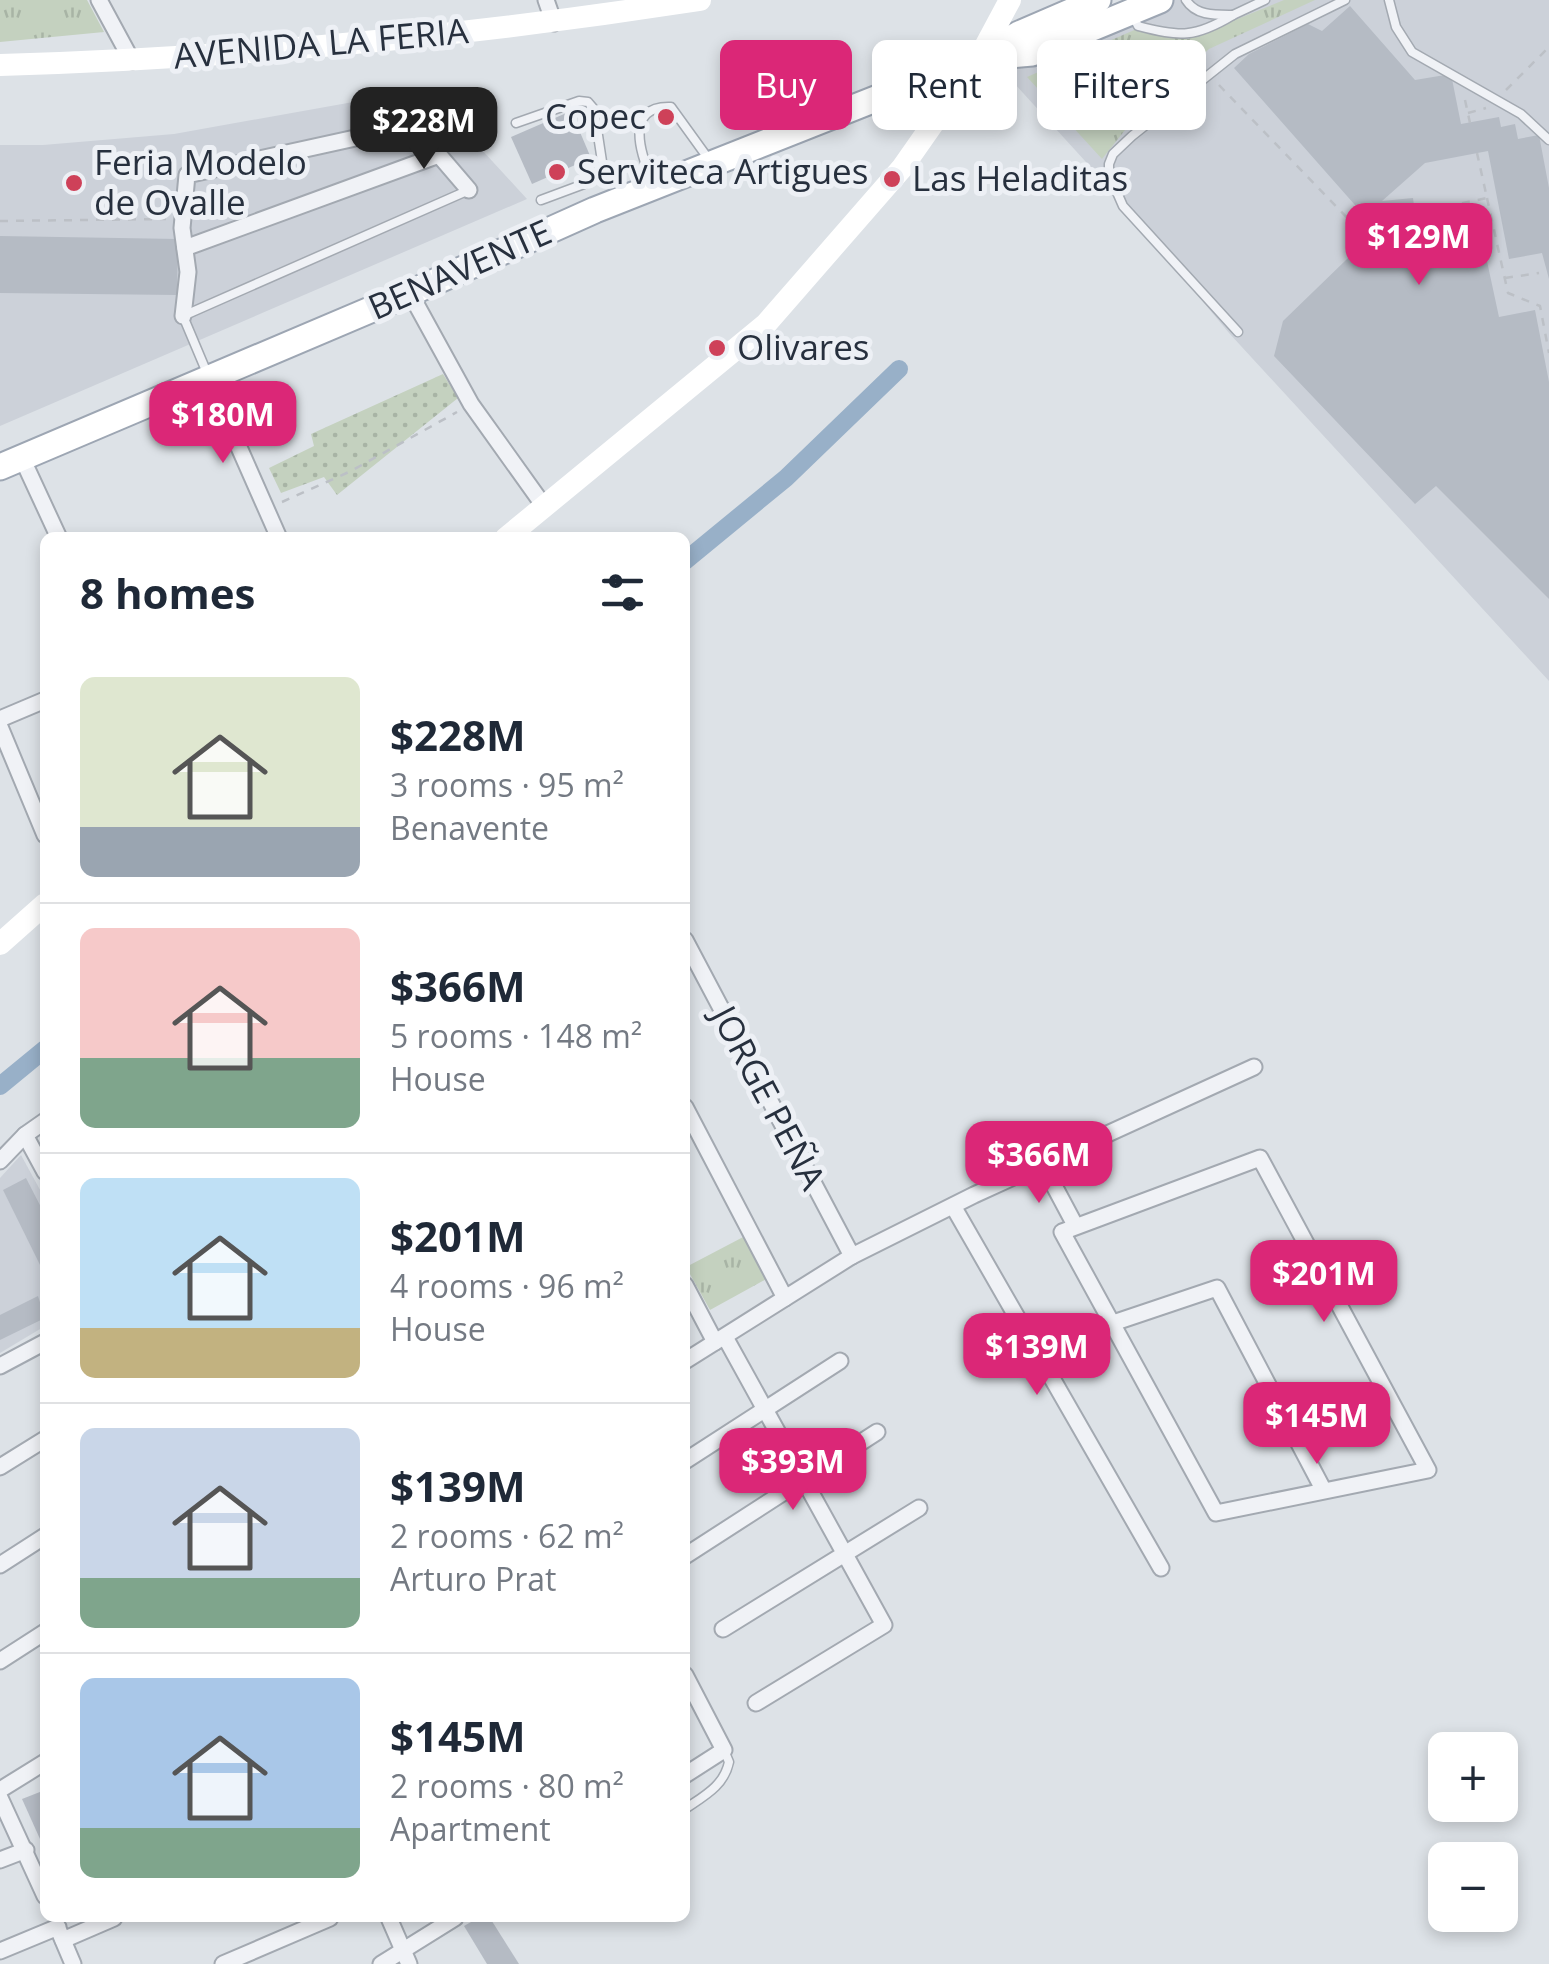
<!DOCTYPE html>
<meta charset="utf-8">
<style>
body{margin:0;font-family:"Open Sans",sans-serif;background:#f2f2f3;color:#1f2937;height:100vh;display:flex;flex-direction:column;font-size:38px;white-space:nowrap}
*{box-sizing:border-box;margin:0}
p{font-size:32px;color:#747a83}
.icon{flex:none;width:55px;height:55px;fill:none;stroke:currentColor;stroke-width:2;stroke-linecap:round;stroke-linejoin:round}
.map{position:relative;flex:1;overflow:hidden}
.sheet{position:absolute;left:40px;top:532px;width:650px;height:1390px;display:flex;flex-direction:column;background:#fff;border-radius:15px;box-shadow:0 5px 15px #0003}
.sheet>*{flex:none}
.banner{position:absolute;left:720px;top:40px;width:678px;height:90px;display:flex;gap:20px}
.fabs{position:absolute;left:1428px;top:1732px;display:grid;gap:20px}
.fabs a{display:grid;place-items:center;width:90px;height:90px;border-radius:15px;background:#fff;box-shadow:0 5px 15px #0003;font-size:50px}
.price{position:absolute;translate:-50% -85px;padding:0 22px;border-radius:20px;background:#db2777;color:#fff;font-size:32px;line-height:65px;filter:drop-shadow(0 2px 5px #0008)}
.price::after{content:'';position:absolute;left:50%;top:60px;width:30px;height:22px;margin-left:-15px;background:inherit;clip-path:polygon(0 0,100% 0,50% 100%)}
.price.selected{background:#222;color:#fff}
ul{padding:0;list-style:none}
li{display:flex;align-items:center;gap:30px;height:250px;padding:0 40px}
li+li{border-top:2px solid #e0e1e3}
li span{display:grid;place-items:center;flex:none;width:280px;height:200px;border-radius:15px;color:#555}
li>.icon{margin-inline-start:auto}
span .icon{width:120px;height:120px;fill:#fffc;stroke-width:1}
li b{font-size:42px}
h2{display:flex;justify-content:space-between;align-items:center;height:120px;padding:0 40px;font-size:42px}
.pill{padding:0 35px;border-radius:15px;background:#fff;box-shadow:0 5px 15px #0003;font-size:35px;line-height:90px}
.pill.selected{background:#db2777;color:#fff}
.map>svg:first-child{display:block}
</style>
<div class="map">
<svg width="1549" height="1964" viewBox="0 0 1549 1964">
<defs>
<pattern id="grass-tufts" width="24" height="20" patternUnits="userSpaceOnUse" patternTransform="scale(2.5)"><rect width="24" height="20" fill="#c4d1bf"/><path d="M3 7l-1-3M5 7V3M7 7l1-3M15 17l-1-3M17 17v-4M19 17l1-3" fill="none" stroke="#a8b4a5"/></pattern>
<pattern id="park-dots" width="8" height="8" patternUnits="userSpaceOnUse" patternTransform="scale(2.5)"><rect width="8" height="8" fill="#c4d1bf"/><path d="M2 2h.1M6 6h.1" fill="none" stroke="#a8b4a5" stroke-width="1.8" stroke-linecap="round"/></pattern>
</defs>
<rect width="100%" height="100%" fill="#dde2e7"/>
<g fill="#ccd1d9">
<path d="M1131,0H1549V681L1229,333L1096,173L994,61Z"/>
<path d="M426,89L527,199L0,426V145H43L174,134Z"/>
<path d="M21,1155L45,1199V1326L0,1353V1178Z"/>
</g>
<g fill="url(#grass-tufts)">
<path d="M0,0H87L104,32L0,42Z"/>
<path d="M1284,0H1315L1209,49L1133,120L1102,159L1027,77L1148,24L1188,39Z"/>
<path d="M747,1235L770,1277L710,1310L686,1267Z"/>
</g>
<path fill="url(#park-dots)" d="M443,374L458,398L337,495L324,477L281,493L269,468L314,446L311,434Z"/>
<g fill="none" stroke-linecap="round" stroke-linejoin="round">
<g stroke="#98b0c8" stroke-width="18">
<path d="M685,561L786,478L899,369"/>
<path d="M0,1086L45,1049"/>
</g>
</g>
<g fill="#b5bbc4">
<path d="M1350,6L1415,80L1451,74L1461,124L1499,117L1501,127L1515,124L1518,139L1539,135L1549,188V279L1542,253L1509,259L1488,151L1425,163L1382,201L1413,198L1416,221L1476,210L1499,317L1535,310L1549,382V599L1436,486L1415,504L1274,356L1283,321L1377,230L1234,68L1249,54L1308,24L1322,31Z"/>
<path d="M571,111L591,158L532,184L511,137Z"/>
<path d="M0,236L178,239L177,295L0,293Z"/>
<path d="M26,1178L45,1215V1275L3,1190Z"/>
<path d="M38,1296L45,1318L0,1340V1315Z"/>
<path d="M45,1790V1837L40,1839L22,1799Z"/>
<path d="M478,1918H490L519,1964H487L464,1926Z"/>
</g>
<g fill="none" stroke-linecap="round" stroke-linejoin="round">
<defs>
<g id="lane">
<path d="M1389,0L1396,27L1412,52L1521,114L1549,140"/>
<path d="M1233,15L1265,0"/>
<path d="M1133,16L1138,26C1180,37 1195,38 1233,15C1215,15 1196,16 1186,0"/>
<path d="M516,123L579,101L588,102L594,109L603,168L584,184L541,200"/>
<path d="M653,182C641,156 623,105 671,107L710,161"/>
<path d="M1238,332L1123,206L1109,174V164L1113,154L1132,136L1235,54L1345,0"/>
<path d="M207,373L183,316L469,190"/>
<path d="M685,1809C704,1796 724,1786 729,1762L724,1750"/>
</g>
<g id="street">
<path d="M99,0L132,61"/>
<path d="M546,0L554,23"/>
<path d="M185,248L439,155"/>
<path d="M410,293L471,404L544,506"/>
<path d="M183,316L188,272L182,228L187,175L419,124L439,155L469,190"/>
<path d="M208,377L279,538"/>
<path d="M22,458L59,538"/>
<path d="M0,719L45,700"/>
<path d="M0,727L45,835"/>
<path d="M685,940L852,1256"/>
<path d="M685,1107L785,1298"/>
<path d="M25,1135L45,1172"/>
<path d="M1260,1158L1428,1470L1216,1513L1062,1232Z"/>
<path d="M0,1161L25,1135L45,1121"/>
<path d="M1043,1165L1075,1225"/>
<path d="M953,1206L1161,1568"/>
<path d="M685,1285L715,1342"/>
<path d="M1113,1323L1217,1288L1323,1489"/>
<path d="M725,1337L884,1625L756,1703"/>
<path d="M685,1361L852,1256L974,1195L1254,1067"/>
<path d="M0,1366L45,1342"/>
<path d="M685,1461L840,1361"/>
<path d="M0,1467L45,1439"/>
<path d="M685,1556L877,1432"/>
<path d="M0,1565L45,1536"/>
<path d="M723,1629L919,1508"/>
<path d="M0,1661L45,1632"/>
<path d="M685,1675L724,1750L685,1775"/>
<path d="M0,1790L45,1762"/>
<path d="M0,1798L45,1896"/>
<path d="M0,1860L26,1850"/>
<path d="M389,1918L409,1964"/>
<path d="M59,1931L73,1964"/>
<path d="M63,1940L114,1918"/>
<path d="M0,1951L58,1927"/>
<path d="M223,1964L330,1918"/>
<path d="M381,1964L455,1918"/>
</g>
<g id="primary">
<path d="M989,57L1032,53L1160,0"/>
<path d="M0,467L410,293L595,210L979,58L1019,34L1098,0"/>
</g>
</defs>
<use href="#lane" stroke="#a3a9b1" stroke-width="11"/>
<use href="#street" stroke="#a3a9b1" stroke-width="19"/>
<use href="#primary" stroke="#9da6b3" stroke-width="29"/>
<g stroke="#bcc0c6" stroke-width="2.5" stroke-dasharray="8 8" stroke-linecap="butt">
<path d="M1143,53L1180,60"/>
<path d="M1097,58L1129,52"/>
<path d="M1041,74L1096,58L1071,98L1079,102L1130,51L1142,53L1121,91L1128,93L1183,60L1197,68"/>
<path d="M1219,85L1355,226L1370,222"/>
<path d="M1506,90L1549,47"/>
<path d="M1465,100L1470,123"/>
<path d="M1468,113L1486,108"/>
<path d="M1487,198L1508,293L1540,306L1549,353"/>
<path d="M1415,213L1487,198L1477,153"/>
<path d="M0,221L166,219"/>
<path d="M1505,278L1539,273"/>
<path d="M282,502L351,471L457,412"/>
</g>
<use href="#lane" stroke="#f0f2f6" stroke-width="8"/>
<use href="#street" stroke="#f0f2f6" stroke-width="15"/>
<g stroke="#fff" stroke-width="22">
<path d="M0,65C234,58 469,36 700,0"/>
<path d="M506,538L766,324L902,168L979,58L1010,0"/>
<path d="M0,944L45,904"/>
</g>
<use href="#primary" stroke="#fff" stroke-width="25"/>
</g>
<g fill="#ce4159" stroke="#edf0f5" stroke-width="4">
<circle cx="666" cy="117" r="10"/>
<circle cx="557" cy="172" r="10"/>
<circle cx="892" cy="179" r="10"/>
<circle cx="74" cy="183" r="10"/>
<circle cx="717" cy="348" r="10"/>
</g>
<g text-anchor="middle" stroke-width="10" stroke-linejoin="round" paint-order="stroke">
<g font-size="35" fill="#27303e" stroke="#edf0f5">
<text transform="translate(321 44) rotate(-5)" y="12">AVENIDA LA FERIA</text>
<text transform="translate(460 270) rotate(-24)" y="12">BENAVENTE</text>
<text transform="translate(768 1098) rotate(62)" y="12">JORGE PEÑA</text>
</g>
<g font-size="35" fill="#27303e" stroke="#edf0f5" text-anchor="start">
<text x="646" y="129" text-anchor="end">Copec</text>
<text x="94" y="175">Feria Modelo<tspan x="94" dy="40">de Ovalle</tspan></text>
<text x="577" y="184">Serviteca Artigues</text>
<text x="912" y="191">Las Heladitas</text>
<text x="737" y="360">Olivares</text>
</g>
</g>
</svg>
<div class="fabs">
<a>+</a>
<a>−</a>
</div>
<b class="price selected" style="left:424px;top:172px">$228M</b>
<b class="price" style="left:1419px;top:288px">$129M</b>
<b class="price" style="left:223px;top:466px">$180M</b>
<b class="price" style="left:1039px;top:1206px">$366M</b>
<b class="price" style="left:1324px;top:1325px">$201M</b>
<b class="price" style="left:1037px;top:1398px">$139M</b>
<b class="price" style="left:1317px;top:1467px">$145M</b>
<b class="price" style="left:793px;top:1513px">$393M</b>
<div class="banner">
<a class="pill selected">Buy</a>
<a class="pill">Rent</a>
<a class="pill">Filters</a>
</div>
<section class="sheet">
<h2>8 homes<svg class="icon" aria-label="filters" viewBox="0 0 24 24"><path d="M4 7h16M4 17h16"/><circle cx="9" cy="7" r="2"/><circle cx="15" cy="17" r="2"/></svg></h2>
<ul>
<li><span style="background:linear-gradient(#dfe7d0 75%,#9aa5b1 0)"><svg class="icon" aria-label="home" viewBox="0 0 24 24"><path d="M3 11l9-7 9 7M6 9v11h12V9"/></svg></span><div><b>$228M</b><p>3 rooms · 95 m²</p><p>Benavente</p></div></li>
<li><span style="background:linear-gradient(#f6c9c9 65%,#7fa58c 0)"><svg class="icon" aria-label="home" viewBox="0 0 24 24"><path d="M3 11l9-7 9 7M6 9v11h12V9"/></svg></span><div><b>$366M</b><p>5 rooms · 148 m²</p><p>House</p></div></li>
<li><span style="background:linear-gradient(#bfe0f5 75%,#c2b280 0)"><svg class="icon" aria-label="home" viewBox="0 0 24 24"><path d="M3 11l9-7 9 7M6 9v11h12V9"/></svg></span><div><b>$201M</b><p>4 rooms · 96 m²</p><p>House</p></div></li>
<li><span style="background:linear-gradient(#c9d6e8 75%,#7fa58c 0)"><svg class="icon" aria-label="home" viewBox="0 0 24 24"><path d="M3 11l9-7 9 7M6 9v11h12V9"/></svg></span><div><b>$139M</b><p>2 rooms · 62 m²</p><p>Arturo Prat</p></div></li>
<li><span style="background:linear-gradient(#a9c7e8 75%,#7fa58c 0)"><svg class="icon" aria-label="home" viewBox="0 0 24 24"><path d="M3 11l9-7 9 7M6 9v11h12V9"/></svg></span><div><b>$145M</b><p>2 rooms · 80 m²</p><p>Apartment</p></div></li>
</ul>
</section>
</div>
